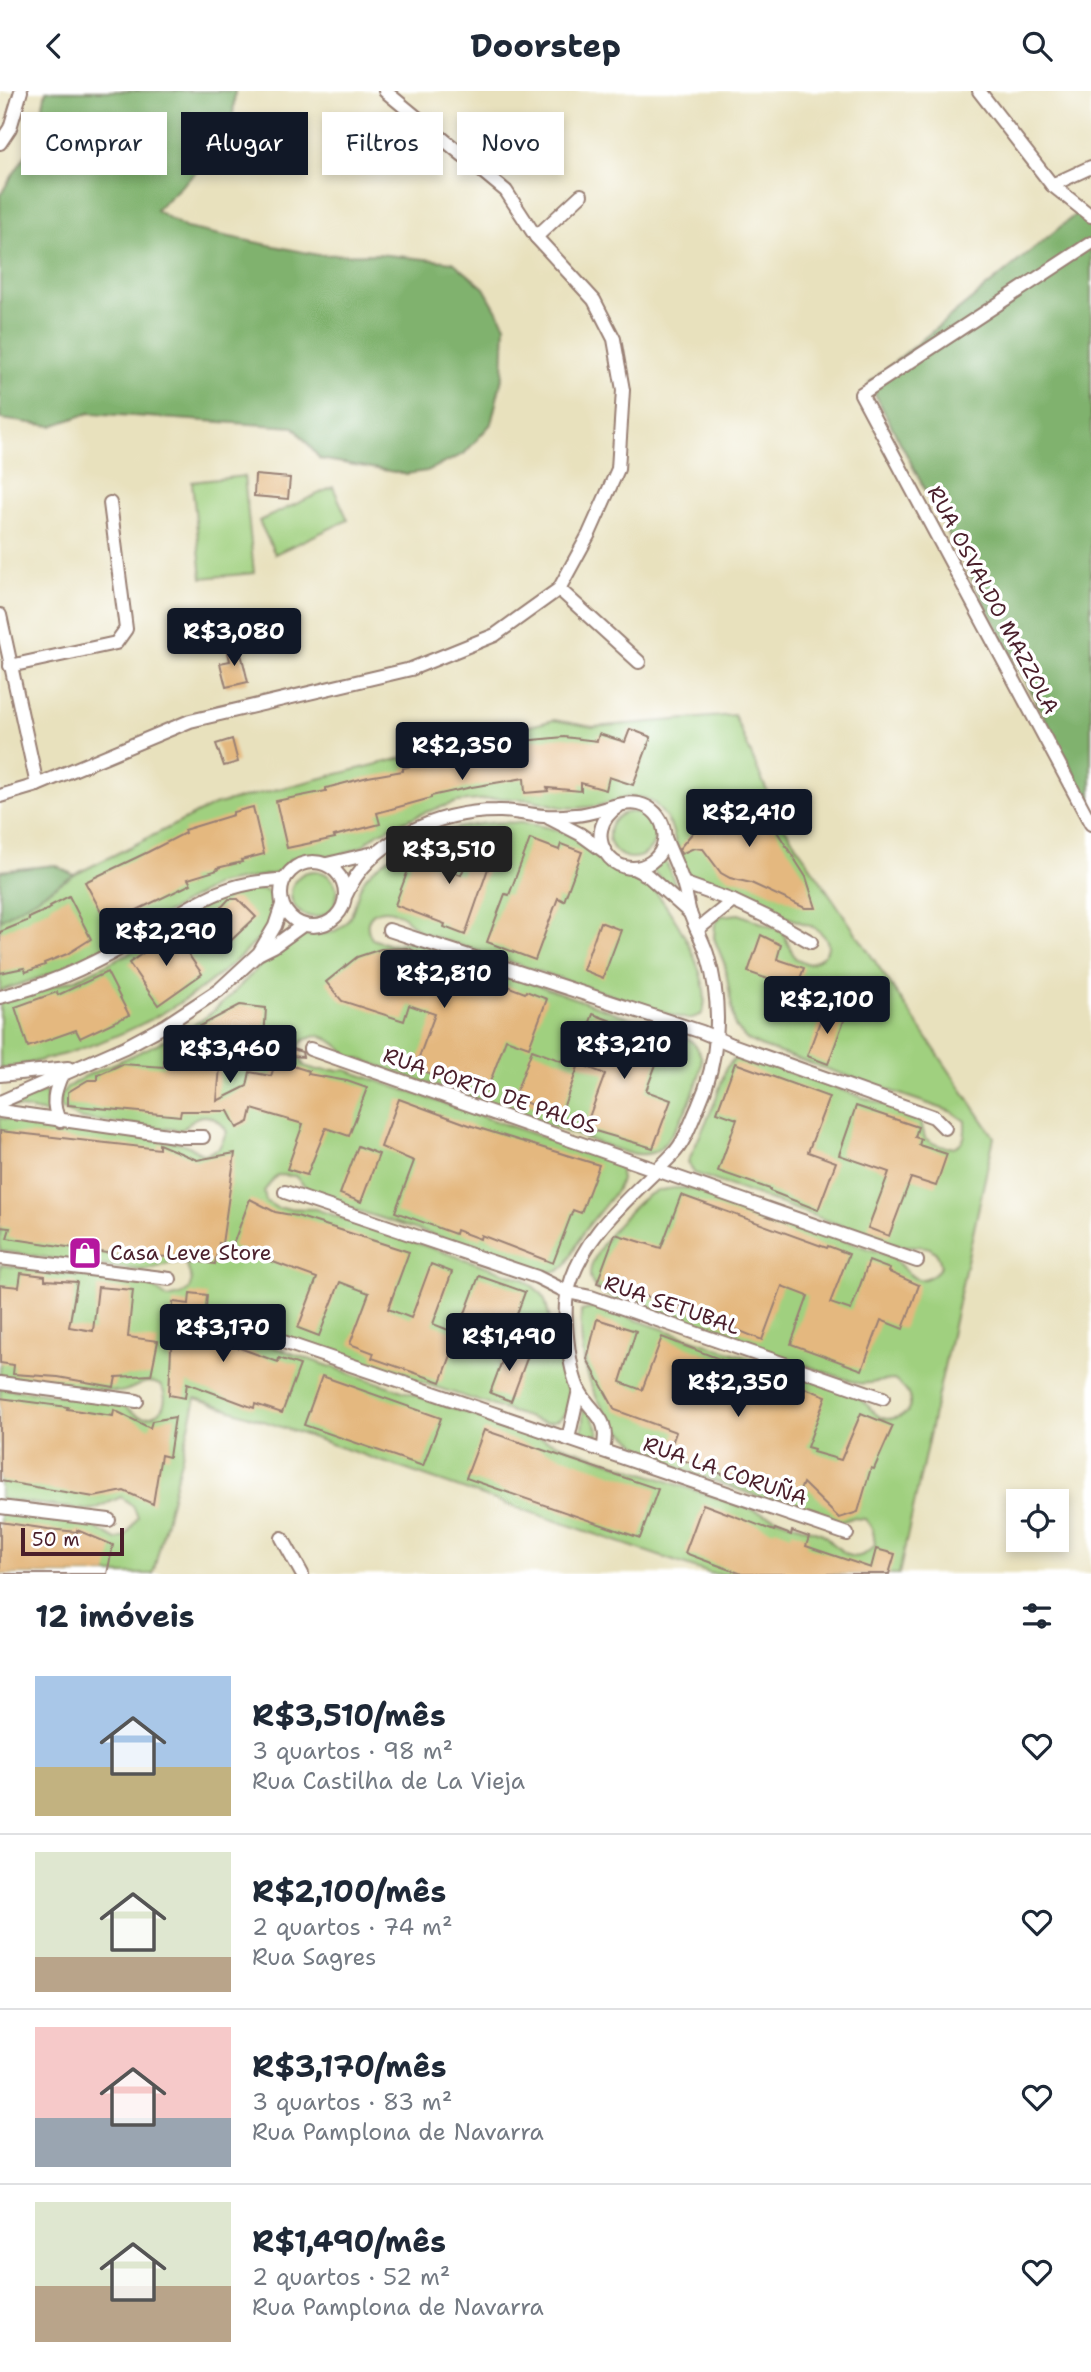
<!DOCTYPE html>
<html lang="pt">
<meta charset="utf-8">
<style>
body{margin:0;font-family:"Shantell Sans",sans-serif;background:#f6f6f7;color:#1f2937;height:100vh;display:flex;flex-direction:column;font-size:26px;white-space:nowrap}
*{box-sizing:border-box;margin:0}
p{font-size:23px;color:#747a83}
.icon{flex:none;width:38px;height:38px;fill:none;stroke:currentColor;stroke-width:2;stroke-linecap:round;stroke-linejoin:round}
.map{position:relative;height:1483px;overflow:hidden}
.drawer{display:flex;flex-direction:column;background:#fff;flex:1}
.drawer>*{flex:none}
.banner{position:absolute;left:21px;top:21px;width:700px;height:63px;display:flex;gap:14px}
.tools{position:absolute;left:1006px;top:1398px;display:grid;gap:14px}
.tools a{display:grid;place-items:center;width:63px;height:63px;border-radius:0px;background:#fff;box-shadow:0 4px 10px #0003;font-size:35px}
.scale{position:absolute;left:21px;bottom:18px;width:103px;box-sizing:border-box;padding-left:7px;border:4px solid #4a1f2b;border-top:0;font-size:19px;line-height:24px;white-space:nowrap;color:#4a1f2b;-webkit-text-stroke:5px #fff;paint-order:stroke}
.price{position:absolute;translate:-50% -60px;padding:0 16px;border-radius:7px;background:#111827;color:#fff;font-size:23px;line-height:46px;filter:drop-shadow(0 2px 4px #0008)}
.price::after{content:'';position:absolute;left:50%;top:42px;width:21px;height:16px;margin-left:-10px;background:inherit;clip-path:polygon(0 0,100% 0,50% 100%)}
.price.on{background:#222;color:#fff}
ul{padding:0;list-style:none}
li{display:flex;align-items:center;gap:21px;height:175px;padding:0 35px}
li+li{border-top:2px solid #e0e1e3}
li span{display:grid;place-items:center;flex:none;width:196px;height:140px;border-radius:0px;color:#555}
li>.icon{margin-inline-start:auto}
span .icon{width:84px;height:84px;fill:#fffc;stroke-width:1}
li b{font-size:30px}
h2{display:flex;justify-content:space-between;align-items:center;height:84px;padding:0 35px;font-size:30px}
.pill{padding:0 24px;border-radius:0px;background:#fff;box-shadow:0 4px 10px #0003;font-size:24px;line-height:63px}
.pill.on{background:#111827;color:#fff}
header{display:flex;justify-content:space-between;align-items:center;height:91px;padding:0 35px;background:#fff;font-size:32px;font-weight:700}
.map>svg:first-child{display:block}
</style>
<header><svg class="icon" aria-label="back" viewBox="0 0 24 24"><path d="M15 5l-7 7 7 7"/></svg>Doorstep<svg class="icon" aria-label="search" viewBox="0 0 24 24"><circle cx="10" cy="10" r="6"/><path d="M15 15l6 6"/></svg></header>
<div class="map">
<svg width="1091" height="1483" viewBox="0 0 1091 1483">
<rect width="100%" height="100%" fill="#fff"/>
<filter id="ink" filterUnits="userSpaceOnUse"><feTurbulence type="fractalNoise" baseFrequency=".0143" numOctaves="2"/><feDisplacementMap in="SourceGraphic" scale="14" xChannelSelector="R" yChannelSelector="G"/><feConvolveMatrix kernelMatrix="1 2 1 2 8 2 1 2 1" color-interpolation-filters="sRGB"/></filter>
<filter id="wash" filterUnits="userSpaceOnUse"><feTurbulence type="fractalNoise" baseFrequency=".00686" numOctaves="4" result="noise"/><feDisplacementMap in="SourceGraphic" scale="28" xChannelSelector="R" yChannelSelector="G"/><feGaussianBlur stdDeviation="1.57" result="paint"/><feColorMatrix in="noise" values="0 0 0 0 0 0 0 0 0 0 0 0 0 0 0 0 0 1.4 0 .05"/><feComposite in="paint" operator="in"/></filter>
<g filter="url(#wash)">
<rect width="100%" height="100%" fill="#e8e1bd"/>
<g fill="#a0d07f" stroke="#757855" stroke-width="2">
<path d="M244,385L254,482L202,487L192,391Z"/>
<path d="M333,396L348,429L275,463L259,430Z"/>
<path d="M734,624L780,730L994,1046L899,1483H712L196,1307L153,1483H0V1421L89,1433L116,1449L126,1445L138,1426L133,1415L121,1406L95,1418L86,1419L0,1408V1297C39,1302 79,1306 118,1313C129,1315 135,1328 146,1326C164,1324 169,1309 161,1295C145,1284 135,1300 119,1301L0,1286V1174L148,1193L168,1207L180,1204L189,1198L192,1189L186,1173C166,1168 156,1181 139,1179C93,1175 46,1166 0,1160V1027L169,1050C175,1051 182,1051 187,1054C203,1062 199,1068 219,1057L227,1041C221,1029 206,1020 194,1028C188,1032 187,1036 181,1039L80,1028L60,1017L59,1005C73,988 97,980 118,971C148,957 180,944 207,925C237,903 265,863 295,847C308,840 326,847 340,837C361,822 351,797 373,779C425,735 504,718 568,743C585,750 594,764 608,776C616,782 625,781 633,784C648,789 662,808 670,821C685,843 715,899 701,924L689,928L671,924L420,841C413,835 406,827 399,823C381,812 358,824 372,848L390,854L409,850L418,852L689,948C695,953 699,958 701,966C705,986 673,1053 654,1061C645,1065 635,1063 627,1062L351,965C342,959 331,947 321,945C319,944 312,946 310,947C294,951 298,964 304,975L317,979H346L612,1070L619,1074L621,1089L616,1100L584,1140L566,1174L559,1180L548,1181L315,1106L295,1085L277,1084L264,1100L266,1110L277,1117L315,1118L524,1188L542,1203L545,1209L570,1308C567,1324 561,1331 545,1332L284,1246C262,1231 273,1219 240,1224L233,1233V1247L242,1254L270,1255L823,1443C841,1459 853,1479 875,1454C874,1442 873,1436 865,1428L852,1427L834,1433L662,1371C601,1333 578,1291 581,1220L598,1216L837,1297C843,1300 852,1302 858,1306C878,1321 877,1337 907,1322C915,1307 906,1298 894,1289C881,1289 870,1294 857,1292L615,1209C607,1204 594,1199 591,1189C583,1168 633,1112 650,1103C664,1097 679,1096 693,1098L893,1166C908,1183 920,1201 941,1176C937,1147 916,1158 896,1154L694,1082L688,1071L715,1011L726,977L732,970L741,965L915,1024L921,1031L925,1047C935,1055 955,1062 963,1049C966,1043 965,1036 965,1030L952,1021L760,955L746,948L735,935L725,874L714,847L715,833L721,825L739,823L782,840L795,867L808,873C831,865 836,850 813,836L703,794L685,781L671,735L665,725L655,713L645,707L628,706L598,715L578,717L561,716L533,709L500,707L457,711L423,722L378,742L361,756L338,765L307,764L291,768L278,782L218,793L68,877L0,900V829L74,784L214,714L554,629L593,636Z"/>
<circle cx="632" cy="744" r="23"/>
<path d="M665,768L681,808L650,777Z"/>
<circle cx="314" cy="803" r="23"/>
<path d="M246,799H265L272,805V834C214,897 150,937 68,962C46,968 23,975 0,978V912L76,888L130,862L194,819Z"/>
<path d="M46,1000L47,1012L51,1023L10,1015Z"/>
<path d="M584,1310L599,1340C597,1346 594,1349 587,1347L582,1342Z"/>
</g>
<g fill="#80b26e" stroke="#65684c" stroke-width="2">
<path d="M46,0H235L231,48L156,119L186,137L318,164L378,163L453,171L484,197L505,234L503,283L491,333L464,363L427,380L406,383L320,368L294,336L89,322L52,335L0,328V104L36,48Z"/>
<path d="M1076,123L1091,133V715L869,292Z"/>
<path d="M55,774L74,784L0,829V780Z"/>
</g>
<g id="blocks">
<g fill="#e4b87f">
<path d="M255,384L290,387L288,408L254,405Z"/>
<path d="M239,554L248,591L226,596L220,572L230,570L227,557Z"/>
<path d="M630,638L651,646L633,694L609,686L606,699L581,692V700L547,697L548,700L525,702L524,687L472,696L431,705V707L377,722L380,733L334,745L335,747L287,757L276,710L326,700V697L368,686L403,680V677L435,670V668L486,659L522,650L564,646L597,650L599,643L625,651Z"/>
<path d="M232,648L238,671L224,675L216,653Z"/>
<path d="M728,705L747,706L758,711L806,786L816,817H805L751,792L730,787L721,782L703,758L694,757L681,763L679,758L694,740L700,722L714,710Z"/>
<path d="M253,716L264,763L241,769L242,771L217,777L218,779L188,788L191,793L108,833L85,791L148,761L185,742L184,739L233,724V721Z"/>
<path d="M480,740H501L465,844L444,836L445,833L395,814L413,766L461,784Z"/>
<path d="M530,748L559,759L561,753L582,761L564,810L558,807L535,869L487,851L505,803L509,804Z"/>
<path d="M69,805L91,848L67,863L44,872L45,874L26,881L24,877L0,882V841L29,829V827L51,817L50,815Z"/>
<path d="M229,808H238L256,826L222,858L199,832L216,817L218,820Z"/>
<path d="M600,831L621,839L603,887L583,879Z"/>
<path d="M173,841L202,883L158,914L129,872Z"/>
<path d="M761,844L781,854L777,868L804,877L796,898L748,881Z"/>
<path d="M407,857L525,902L526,900L547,908L529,956L506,948L487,999L461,989L459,993L415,977L435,923L409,914L404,930L342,910L326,891L357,866L381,858Z"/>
<path d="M107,881L129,924L80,947L76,939L28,956L15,916L57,901L58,904Z"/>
<path d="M240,914L266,917L264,949L302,961L303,966L190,957L189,970L220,976L217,1010L247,995L250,981L271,985L276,970L309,980L308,983L347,990L367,997L349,1045L326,1037L307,1084L287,1078L303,1033L252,1018L249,1031L237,1037L228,1020H181L180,1025L68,1014V1001L88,989H98V984L122,973L164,976V954Z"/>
<path d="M825,917L846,924L828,973L807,965Z"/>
<path d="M593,923L643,942L645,939L666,947L646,1000L671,1009L653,1057L585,1037L605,983L575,971Z"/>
<path d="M532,959L578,976L560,1025L514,1007Z"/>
<path d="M735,972L829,1006L808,1061L836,1071L818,1119L770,1100V1098L718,1080L737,1028L717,1021Z"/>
<path d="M399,1008L472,1035L599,1074L581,1122L573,1119L553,1172L481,1144L480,1148L456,1139L455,1143L395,1121L414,1070L381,1056Z"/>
<path d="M856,1015L918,1036L915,1046L921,1048L919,1054L947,1063L936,1095L911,1087L889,1145L868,1137L889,1081L839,1064Z"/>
<path d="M0,1040L159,1058V1053L197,1069L235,1062L222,1153L219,1152L215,1173L180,1168L181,1166L127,1165L7,1147L10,1137L0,1136Z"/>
<path d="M358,1055L379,1063L361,1111L340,1103Z"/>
<path d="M681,1104L827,1157L828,1155L849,1163L830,1212L851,1219L869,1170L890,1178L889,1181L919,1194L903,1238L881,1229L862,1279L791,1253L808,1205L782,1195L762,1249L669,1211V1213L619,1196L618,1199L597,1192L615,1143L661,1157Z"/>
<path d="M250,1108L275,1121L297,1125L409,1161L388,1218L411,1227L431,1173L452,1181L433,1233L459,1243L441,1291L372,1267L374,1262L350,1253L369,1202L340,1191L319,1245L298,1237L317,1187L232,1156Z"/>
<path d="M21,1182L45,1185V1189L77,1191L69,1236L93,1240L98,1196L133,1199L128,1246L158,1250L151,1284L116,1286L114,1296L58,1286L13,1283L14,1274L0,1272V1194L19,1196Z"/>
<path d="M479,1185L525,1201L507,1250L461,1233Z"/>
<path d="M190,1202L207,1204L204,1244L278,1271L279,1267L300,1274L282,1322L255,1313L254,1317L187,1292L185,1307L169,1304L173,1211L189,1213Z"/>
<path d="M597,1228L636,1240L620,1291L642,1299L662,1246L756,1282L757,1279L804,1299L805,1297L826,1305L807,1356L814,1358L813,1361L841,1369L861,1322L893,1335L874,1378L871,1377L858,1421L839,1427L803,1392L799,1402L741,1383L739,1389L668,1364L676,1341L615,1319L587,1268Z"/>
<path d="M508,1254L529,1262L511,1310L490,1302Z"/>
<path d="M322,1285L441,1327L423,1375L304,1334Z"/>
<path d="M0,1307L68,1316L67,1318L113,1325L114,1319L150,1337L152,1330L175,1326L169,1366L161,1364L153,1413L124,1400L94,1406L0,1390Z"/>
<path d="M484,1339L658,1398L640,1447L466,1387Z"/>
<path d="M703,1413L774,1440L775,1438L791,1444L792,1440L809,1446L806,1455L871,1477L876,1458L895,1463L889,1483H742L709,1471L685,1462Z"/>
<path d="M0,1431L48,1438L77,1441V1439L113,1454L107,1483H0Z"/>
</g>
</g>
</g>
<g filter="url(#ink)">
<use href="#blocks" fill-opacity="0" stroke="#998074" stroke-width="2"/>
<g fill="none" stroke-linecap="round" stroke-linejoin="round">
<defs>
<g id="street">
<path d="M979,0L1052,94L1091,125"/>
<path d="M0,52L10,37L21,0"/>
<path d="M1052,94L1091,76"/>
<path d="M536,146L581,104"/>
<path d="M1091,152L861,303L1091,733"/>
<path d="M559,498L639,571"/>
<path d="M0,524L37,694"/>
<path d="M10,575L116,552L126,538L110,412"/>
<path d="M0,705L37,694L190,630L411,578L495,544L559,498L589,443L618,378L623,299L614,248L594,209L536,146L506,100L385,0"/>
<path d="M549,727L580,743L605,761"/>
<circle cx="313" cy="803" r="32"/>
<path d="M327,773L378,761"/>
<path d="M633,777L647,784L690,822"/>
<path d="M683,792L733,810L767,826L811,851"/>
<path d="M346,804C369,749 440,720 497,720C513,719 528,724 544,725C555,726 566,725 576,724C597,723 619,709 639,713C666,719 674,755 651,771C615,795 577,741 619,715"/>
<path d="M698,838L733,810"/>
<path d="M389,839L702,941L735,955L934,1026L945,1037"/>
<path d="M260,862L274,855L303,834"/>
<path d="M0,906C46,895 88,876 128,853C185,822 214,790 284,789"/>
<path d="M310,958L917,1170"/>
<path d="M0,984L68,977"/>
<path d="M0,1011L125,956L166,934L219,899L259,862L275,835L282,814"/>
<path d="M0,1020L182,1046H203"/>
<path d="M60,1030C50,1013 55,999 62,983"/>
<path d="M285,1101L537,1186L567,1201L591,1206L883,1307"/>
<path d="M0,1167L170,1188"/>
<path d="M251,1240L847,1443"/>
<path d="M0,1292L137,1310"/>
<path d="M568,1348L579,1299"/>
<path d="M603,1359C611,1325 592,1324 579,1299C569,1278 562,1222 568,1200C583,1141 633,1105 673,1063C685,1051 691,1031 698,1016C719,969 723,916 708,866C704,851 695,837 690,822C687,812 686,801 683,791C678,776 671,762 665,747"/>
<path d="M0,1416L109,1429"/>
<path d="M282,1447L302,1483"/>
</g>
</defs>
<use href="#street" stroke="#998074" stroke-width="16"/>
<use href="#street" stroke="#fff" stroke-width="12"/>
</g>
</g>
<defs>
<symbol id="shop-square" viewBox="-11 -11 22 22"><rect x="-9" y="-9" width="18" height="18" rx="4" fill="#b5179e" stroke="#fff"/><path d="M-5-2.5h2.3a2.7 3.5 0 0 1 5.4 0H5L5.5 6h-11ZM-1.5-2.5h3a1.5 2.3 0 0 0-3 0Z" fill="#fff"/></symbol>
</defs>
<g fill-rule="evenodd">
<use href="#shop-square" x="66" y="1143" width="38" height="38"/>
</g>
<g text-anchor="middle" stroke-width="7" stroke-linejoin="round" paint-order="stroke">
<g font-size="21" fill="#4a1f2b" stroke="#fff">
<text transform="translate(993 509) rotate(62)" y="7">RUA OSVALDO MAZZOLA</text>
<text transform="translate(490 1000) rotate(19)" y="7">RUA PORTO DE PALOS</text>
<text transform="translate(672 1214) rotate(19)" y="7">RUA SETUBAL</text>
<text transform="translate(725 1380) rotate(19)" y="7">RUA LA CORUÑA</text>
</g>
<g font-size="21" fill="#4a1f2b" stroke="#fff" text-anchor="start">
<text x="110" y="1169">Casa Leve Store</text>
</g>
</g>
</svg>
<div class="tools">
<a><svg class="icon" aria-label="locate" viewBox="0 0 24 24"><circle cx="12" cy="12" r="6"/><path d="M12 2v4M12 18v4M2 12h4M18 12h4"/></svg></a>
</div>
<div class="scale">50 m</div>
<b class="price" style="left:234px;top:577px">R$3,080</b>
<b class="price" style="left:462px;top:691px">R$2,350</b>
<b class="price" style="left:749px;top:758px">R$2,410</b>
<b class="price on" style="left:449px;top:795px">R$3,510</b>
<b class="price" style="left:166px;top:877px">R$2,290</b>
<b class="price" style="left:444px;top:919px">R$2,810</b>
<b class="price" style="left:827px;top:945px">R$2,100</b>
<b class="price" style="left:624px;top:990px">R$3,210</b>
<b class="price" style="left:230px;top:994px">R$3,460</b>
<b class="price" style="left:223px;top:1273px">R$3,170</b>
<b class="price" style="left:509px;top:1282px">R$1,490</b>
<b class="price" style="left:738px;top:1328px">R$2,350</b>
<div class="banner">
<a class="pill">Comprar</a>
<a class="pill on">Alugar</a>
<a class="pill">Filtros</a>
<a class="pill">Novo</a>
</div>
</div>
<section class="drawer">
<h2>12 imóveis<svg class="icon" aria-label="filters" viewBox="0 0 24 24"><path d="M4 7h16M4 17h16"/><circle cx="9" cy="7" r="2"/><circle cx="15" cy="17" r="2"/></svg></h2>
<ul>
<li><span style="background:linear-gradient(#a9c7e8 65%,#c2b280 0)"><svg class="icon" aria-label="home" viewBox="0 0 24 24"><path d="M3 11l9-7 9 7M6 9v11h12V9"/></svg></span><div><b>R$3,510/mês</b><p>3 quartos · 98 m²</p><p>Rua Castilha de La Vieja</p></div><svg class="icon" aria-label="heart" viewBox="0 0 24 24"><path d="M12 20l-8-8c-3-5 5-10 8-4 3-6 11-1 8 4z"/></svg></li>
<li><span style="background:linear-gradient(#dfe7d0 75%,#b9a48a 0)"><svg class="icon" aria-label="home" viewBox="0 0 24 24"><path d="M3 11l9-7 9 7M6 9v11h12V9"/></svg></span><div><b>R$2,100/mês</b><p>2 quartos · 74 m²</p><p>Rua Sagres</p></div><svg class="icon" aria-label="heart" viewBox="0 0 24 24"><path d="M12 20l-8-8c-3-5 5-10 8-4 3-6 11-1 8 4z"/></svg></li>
<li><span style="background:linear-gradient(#f6c9c9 65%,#9aa5b1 0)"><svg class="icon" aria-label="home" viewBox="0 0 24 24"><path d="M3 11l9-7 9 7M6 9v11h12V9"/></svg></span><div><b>R$3,170/mês</b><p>3 quartos · 83 m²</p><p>Rua Pamplona de Navarra</p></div><svg class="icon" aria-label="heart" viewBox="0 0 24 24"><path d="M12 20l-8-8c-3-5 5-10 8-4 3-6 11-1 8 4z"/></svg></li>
<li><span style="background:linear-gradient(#dfe7d0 60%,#b9a48a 0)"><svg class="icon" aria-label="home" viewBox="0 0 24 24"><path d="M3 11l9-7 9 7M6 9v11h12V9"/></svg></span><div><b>R$1,490/mês</b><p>2 quartos · 52 m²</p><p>Rua Pamplona de Navarra</p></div><svg class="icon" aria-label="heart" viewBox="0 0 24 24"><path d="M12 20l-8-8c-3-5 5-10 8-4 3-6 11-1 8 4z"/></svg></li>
</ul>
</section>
